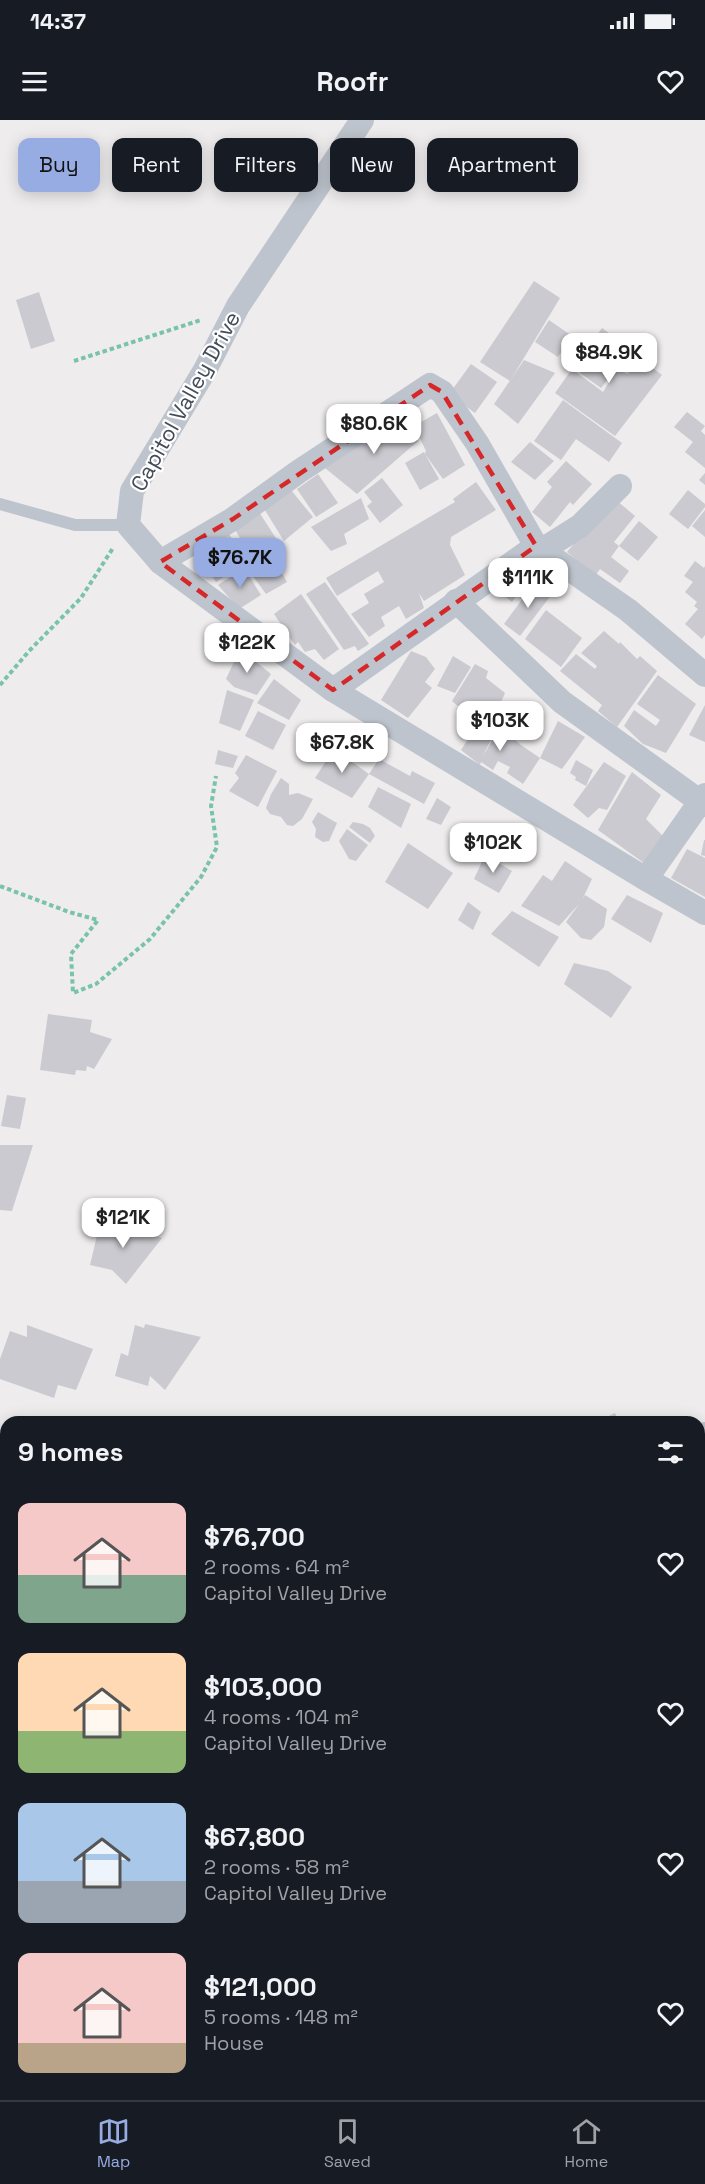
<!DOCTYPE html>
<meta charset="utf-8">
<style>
body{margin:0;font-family:"Space Grotesk",sans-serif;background:#20242c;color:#f1f3f6;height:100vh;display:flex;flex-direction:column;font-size:22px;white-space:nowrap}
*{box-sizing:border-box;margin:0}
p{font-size:20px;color:#9ea1a6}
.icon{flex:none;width:33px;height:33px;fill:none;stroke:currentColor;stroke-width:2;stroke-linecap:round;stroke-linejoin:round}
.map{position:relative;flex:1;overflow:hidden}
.details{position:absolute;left:0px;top:1296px;width:705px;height:684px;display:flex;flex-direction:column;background:#171b24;border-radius:18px 18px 0 0;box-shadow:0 3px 15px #0003}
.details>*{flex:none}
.hud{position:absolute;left:18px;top:18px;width:669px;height:54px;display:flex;gap:12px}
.price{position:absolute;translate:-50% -51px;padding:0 14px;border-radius:12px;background:#fff;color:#222;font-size:20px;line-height:39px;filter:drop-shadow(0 2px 3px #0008)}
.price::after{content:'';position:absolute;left:50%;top:36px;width:18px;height:14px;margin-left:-9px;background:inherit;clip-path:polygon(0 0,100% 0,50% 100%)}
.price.current{background:#97ace2;color:#111}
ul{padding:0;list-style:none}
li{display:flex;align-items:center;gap:18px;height:150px;padding:0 18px}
li span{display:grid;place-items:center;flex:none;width:168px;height:120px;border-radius:12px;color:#555}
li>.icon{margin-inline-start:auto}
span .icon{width:72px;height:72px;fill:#fffc;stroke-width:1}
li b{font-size:26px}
h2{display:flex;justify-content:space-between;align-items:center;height:72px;padding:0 18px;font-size:26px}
.pill{padding:0 21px;border-radius:12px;background:#171b24;box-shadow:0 3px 15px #0003;font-size:21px;line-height:54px}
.pill.current{background:#97ace2;color:#111}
.status{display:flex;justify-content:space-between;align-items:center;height:42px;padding:0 30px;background:#171b24;direction:ltr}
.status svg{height:16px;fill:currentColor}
header{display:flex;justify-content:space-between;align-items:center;height:78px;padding:0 18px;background:#171b24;font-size:27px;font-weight:700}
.tabs{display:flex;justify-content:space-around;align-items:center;height:84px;border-top:2px solid #363941;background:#171b24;font-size:16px;color:#9ea1a6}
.tabs a{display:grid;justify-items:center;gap:3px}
.tabs .current{color:#97ace2}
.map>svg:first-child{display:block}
</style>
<div class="status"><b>14:37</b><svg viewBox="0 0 49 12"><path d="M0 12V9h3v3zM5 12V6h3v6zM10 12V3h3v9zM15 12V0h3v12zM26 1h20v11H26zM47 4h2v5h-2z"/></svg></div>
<header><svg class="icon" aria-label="menu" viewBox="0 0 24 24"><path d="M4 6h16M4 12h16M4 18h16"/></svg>Roofr<svg class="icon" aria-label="heart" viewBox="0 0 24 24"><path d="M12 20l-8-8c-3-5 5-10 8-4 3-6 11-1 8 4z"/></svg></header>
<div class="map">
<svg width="705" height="1980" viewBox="0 0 705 1980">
<rect width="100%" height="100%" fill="#eeecec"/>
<g fill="#cacad0">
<path d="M534,161L560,178L510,261L480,242Z"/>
<path d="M39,172L55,221L31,229L16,180Z"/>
<path d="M549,200L572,216L558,237L535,222Z"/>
<path d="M602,208L632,230L617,250L628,254L640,238L662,255L615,316L555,273L572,249L603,272L617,250L615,249L601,268L580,253L593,234L587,229Z"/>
<path d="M524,240L555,253L518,304L494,284Z"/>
<path d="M471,244L497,262L475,293L449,274Z"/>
<path d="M563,280L622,323L609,342L576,319L561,340L534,321Z"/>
<path d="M687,292L705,306L701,311L705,315V348L685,332L693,322L674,307Z"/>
<path d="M437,293L465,345L443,359L425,334L439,359L420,370L405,343L424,332L425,334L426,331L414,306Z"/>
<path d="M398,296L410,306L418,321L357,374L325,348Z"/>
<path d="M530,322L554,341L535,360L511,342Z"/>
<path d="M566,341L592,364L573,385L570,382L550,407L532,392L552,367L547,362Z"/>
<path d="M705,353V365L699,360Z"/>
<path d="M318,354L338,383L316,397L297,369Z"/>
<path d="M382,358L403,385L380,403L367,386L372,382L364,372Z"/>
<path d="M476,362L496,390L451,417L450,425L465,455L424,481L419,473L424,488L406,499L399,486L381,497L385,506L369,517L351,494L369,483L364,474L384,462L378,451L337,476L326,458L455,382L453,379Z"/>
<path d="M291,370L313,397L284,421L263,387Z"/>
<path d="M688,370L705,384V387L688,409L669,394Z"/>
<path d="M361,378L369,399L344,414L347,424L331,431L311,407Z"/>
<path d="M616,380L635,396L614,422L619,426L611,437L629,451L620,463L600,449L595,456L567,432L591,403Z"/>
<path d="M705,390V417L692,406Z"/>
<path d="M259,392L279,423L253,440L234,408Z"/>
<path d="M639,401L658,417L638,441L619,426Z"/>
<path d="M227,411L247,441L216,462L196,432Z"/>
<path d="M270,432L287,462L266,474L247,448Z"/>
<path d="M695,441L704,448L705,446V515L702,519L685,504L698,489L694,486L697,482L685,472L693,462L684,456Z"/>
<path d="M244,448L261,475L239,489L218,465Z"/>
<path d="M506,457L522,469L512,482L496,469Z"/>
<path d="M325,462L369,524L358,531L355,526L344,530L306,474Z"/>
<path d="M535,462L552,474L520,516L504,504Z"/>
<path d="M301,474L339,529L324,540L315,529L305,532L298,522L295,525L274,494Z"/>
<path d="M546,490L582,518L561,547L525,519Z"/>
<path d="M604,511L619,524L620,522L637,539L640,536L657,551L617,607L598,591L602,585L560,551L576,534L595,549L597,546L581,533Z"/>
<path d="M240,529L271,554L257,575L234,567L226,559Z"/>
<path d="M411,531L426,537L435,549L425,562L432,568L408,598L381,580Z"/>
<path d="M453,536L471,547L455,573L437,566Z"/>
<path d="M475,544L488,551L486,558L505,573L496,594L484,589L472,598L452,581Z"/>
<path d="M658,555L696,584L666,633L643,624L624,606L634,590L656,606L660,600L637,584Z"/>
<path d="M274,559L301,580L289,600L257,583Z"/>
<path d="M227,570L254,580L240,611L219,603Z"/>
<path d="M705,585V622L689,615Z"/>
<path d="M258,591L286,605L273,630L245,616Z"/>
<path d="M558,601L585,617L562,649L540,638Z"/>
<path d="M478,603L493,615L483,636L500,607L521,625L540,638L523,664L507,653L510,647L498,641L493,650L481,642L480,645L461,630Z"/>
<path d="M334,629L369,654L352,678L315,658Z"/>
<path d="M218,630L238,636L233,648L215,644Z"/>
<path d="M246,635L277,651L258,687L229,671L239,658L235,653Z"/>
<path d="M379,639L410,656L412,651L435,663L424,684L369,654Z"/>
<path d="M576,640L593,650L586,666L575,660L576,657L570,653Z"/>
<path d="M604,642L626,656L607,690L599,688L588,698L573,685Z"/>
<path d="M632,652L661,675L646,699L664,717L644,743L598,710Z"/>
<path d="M281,658L289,664V675L298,673L313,679L302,699L293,706L287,705L281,697L270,694L266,688L271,674Z"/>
<path d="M378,667L411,684L401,708L368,687Z"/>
<path d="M437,678L451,687L441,705L426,699Z"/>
<path d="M318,692L337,703L329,721L323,722L315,717L316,709L312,702Z"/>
<path d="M353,702L363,704L370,708L375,716L370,723L349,707Z"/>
<path d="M347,709L368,725L356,741L349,739L339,721Z"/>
<path d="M509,709L534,726L523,742L497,725Z"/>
<path d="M704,720H705V736L701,735Z"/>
<path d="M408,723L453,753L428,789L385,762Z"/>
<path d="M687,729L705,738V777L671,758Z"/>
<path d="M485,735L512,751L499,773L474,759Z"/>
<path d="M565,741L592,759L582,780L585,775L607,789L604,807L591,820L581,818L566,802L579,784L559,806L521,786L543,755L552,761Z"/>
<path d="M627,775L663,793L651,823L611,799Z"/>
<path d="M468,782L481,792L473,810L458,800Z"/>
<path d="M512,791L559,817L539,847L491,814Z"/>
<path d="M574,843L608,851L632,867L611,898L564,864Z"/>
<path d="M48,894L92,900L90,912L112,919L94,949L87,946L86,951L76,950L75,955L40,950Z"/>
<path d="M7,975L26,978L20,1009L1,1006Z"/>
<path d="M0,1025H33L12,1091L0,1090Z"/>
<path d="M115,1100L162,1118L126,1164L112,1150L90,1145L99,1107L112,1110Z"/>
<path d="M145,1204L201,1217L165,1270L150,1256L148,1266L115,1256L121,1233L128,1236L135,1205L144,1208Z"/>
<path d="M27,1205L93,1229L76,1270L58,1265L54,1278L0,1259V1239L10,1211L27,1217Z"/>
<path d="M615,1293L619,1302H596Z"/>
<path d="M705,1336V1389L699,1375V1339Z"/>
<path d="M699,1387L705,1400V1414L699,1417Z"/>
<path d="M705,1479V1510L699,1508V1485Z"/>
<path d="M699,1514L705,1517V1542L703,1550L705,1544V1551L699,1549Z"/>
<path d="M699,1564L705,1567V1604L699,1602Z"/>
<path d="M699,1608L705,1610V1633L699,1650Z"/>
<path d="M699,1682L705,1684V1692L703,1697H705V1722L699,1720L703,1697L699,1704Z"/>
<path d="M699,1726L705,1728V1767L699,1764Z"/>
<path d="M699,1787L704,1788L701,1827H699Z"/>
<path d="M457,1974H486L490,1980H451Z"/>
</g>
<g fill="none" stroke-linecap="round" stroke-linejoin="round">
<g stroke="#78c3aa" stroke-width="4" stroke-dasharray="4.5 3" stroke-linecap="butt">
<path d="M74,241L201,200"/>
<path d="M0,565L30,530L81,478L113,428"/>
<path d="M0,766L69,792L98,800L71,834L73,873L96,864L150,819L201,757L217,727L211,686L216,656"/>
</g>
<path stroke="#bec4cd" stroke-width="12" d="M0,384L75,405H128"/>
<g stroke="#bec4cd" stroke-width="24">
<path d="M362,0L238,186L205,250L132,371L128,405L160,442L333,570L646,759L705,793"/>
<path d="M542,430L580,406L620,366"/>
<path d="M160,442L233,399L298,352L430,265L442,272L477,323L536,426L628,490L705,555"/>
<path d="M456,481L562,582L705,685"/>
<path d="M333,570L536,426"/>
<path d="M646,759L705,675"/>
<path d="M699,1317L705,1314"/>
<path d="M0,1412L6,1414"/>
<path d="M699,1433L705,1430"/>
<path d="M699,1660L705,1662"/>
</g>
</g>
<path fill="none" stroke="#d62828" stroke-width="4.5" stroke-dasharray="12 8" stroke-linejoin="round" d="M430,265L442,272L536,426L333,570L160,442L233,399Z"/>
<g text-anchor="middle" stroke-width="4.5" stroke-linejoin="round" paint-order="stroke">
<g font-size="22" fill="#464c57" stroke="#fff">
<text transform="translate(185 281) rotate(-61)" y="8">Capitol Valley Drive</text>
</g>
</g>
</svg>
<b class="price" style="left:609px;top:264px">$84.9K</b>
<b class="price" style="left:374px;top:335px">$80.6K</b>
<b class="price current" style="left:240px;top:469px">$76.7K</b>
<b class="price" style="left:528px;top:489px">$111K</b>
<b class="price" style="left:247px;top:554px">$122K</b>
<b class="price" style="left:500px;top:632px">$103K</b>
<b class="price" style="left:342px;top:654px">$67.8K</b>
<b class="price" style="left:493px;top:754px">$102K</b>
<b class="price" style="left:123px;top:1129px">$121K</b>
<div class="hud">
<a class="pill current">Buy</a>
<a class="pill">Rent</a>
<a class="pill">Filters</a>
<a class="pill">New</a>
<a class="pill">Apartment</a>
</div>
<section class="details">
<h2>9 homes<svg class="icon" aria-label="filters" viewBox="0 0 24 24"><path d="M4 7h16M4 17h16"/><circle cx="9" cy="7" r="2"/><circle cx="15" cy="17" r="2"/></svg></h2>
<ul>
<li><span style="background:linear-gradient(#f6c9c9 60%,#7fa58c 0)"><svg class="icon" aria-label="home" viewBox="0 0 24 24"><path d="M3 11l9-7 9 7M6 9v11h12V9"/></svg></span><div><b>$76,700</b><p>2 rooms · 64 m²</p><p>Capitol Valley Drive</p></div><svg class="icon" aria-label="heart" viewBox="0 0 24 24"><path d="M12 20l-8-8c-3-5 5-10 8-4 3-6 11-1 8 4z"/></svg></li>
<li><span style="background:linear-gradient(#ffd9b3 65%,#8fb573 0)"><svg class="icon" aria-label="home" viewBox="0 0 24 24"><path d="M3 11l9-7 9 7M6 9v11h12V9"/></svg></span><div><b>$103,000</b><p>4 rooms · 104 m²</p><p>Capitol Valley Drive</p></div><svg class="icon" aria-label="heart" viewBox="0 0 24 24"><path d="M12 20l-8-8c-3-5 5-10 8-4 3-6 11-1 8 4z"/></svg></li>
<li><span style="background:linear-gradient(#a9c7e8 65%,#9aa5b1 0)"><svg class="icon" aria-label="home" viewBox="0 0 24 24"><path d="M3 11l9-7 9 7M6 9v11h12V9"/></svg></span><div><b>$67,800</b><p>2 rooms · 58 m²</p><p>Capitol Valley Drive</p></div><svg class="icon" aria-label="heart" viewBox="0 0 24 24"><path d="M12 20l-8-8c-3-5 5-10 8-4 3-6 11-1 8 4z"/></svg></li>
<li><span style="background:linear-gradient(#f6c9c9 75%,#b9a48a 0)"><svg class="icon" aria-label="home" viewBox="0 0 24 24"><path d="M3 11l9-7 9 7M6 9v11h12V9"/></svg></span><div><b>$121,000</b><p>5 rooms · 148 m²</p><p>House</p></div><svg class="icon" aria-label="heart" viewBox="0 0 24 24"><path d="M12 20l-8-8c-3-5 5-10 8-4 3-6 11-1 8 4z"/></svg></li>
</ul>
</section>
</div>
<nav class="tabs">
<a class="current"><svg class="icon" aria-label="map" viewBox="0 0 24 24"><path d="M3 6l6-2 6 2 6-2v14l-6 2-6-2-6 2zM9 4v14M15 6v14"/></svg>Map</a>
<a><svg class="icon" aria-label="saved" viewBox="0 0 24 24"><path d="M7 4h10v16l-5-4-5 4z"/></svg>Saved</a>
<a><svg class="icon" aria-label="home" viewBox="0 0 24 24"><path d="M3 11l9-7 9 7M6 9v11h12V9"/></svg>Home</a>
</nav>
